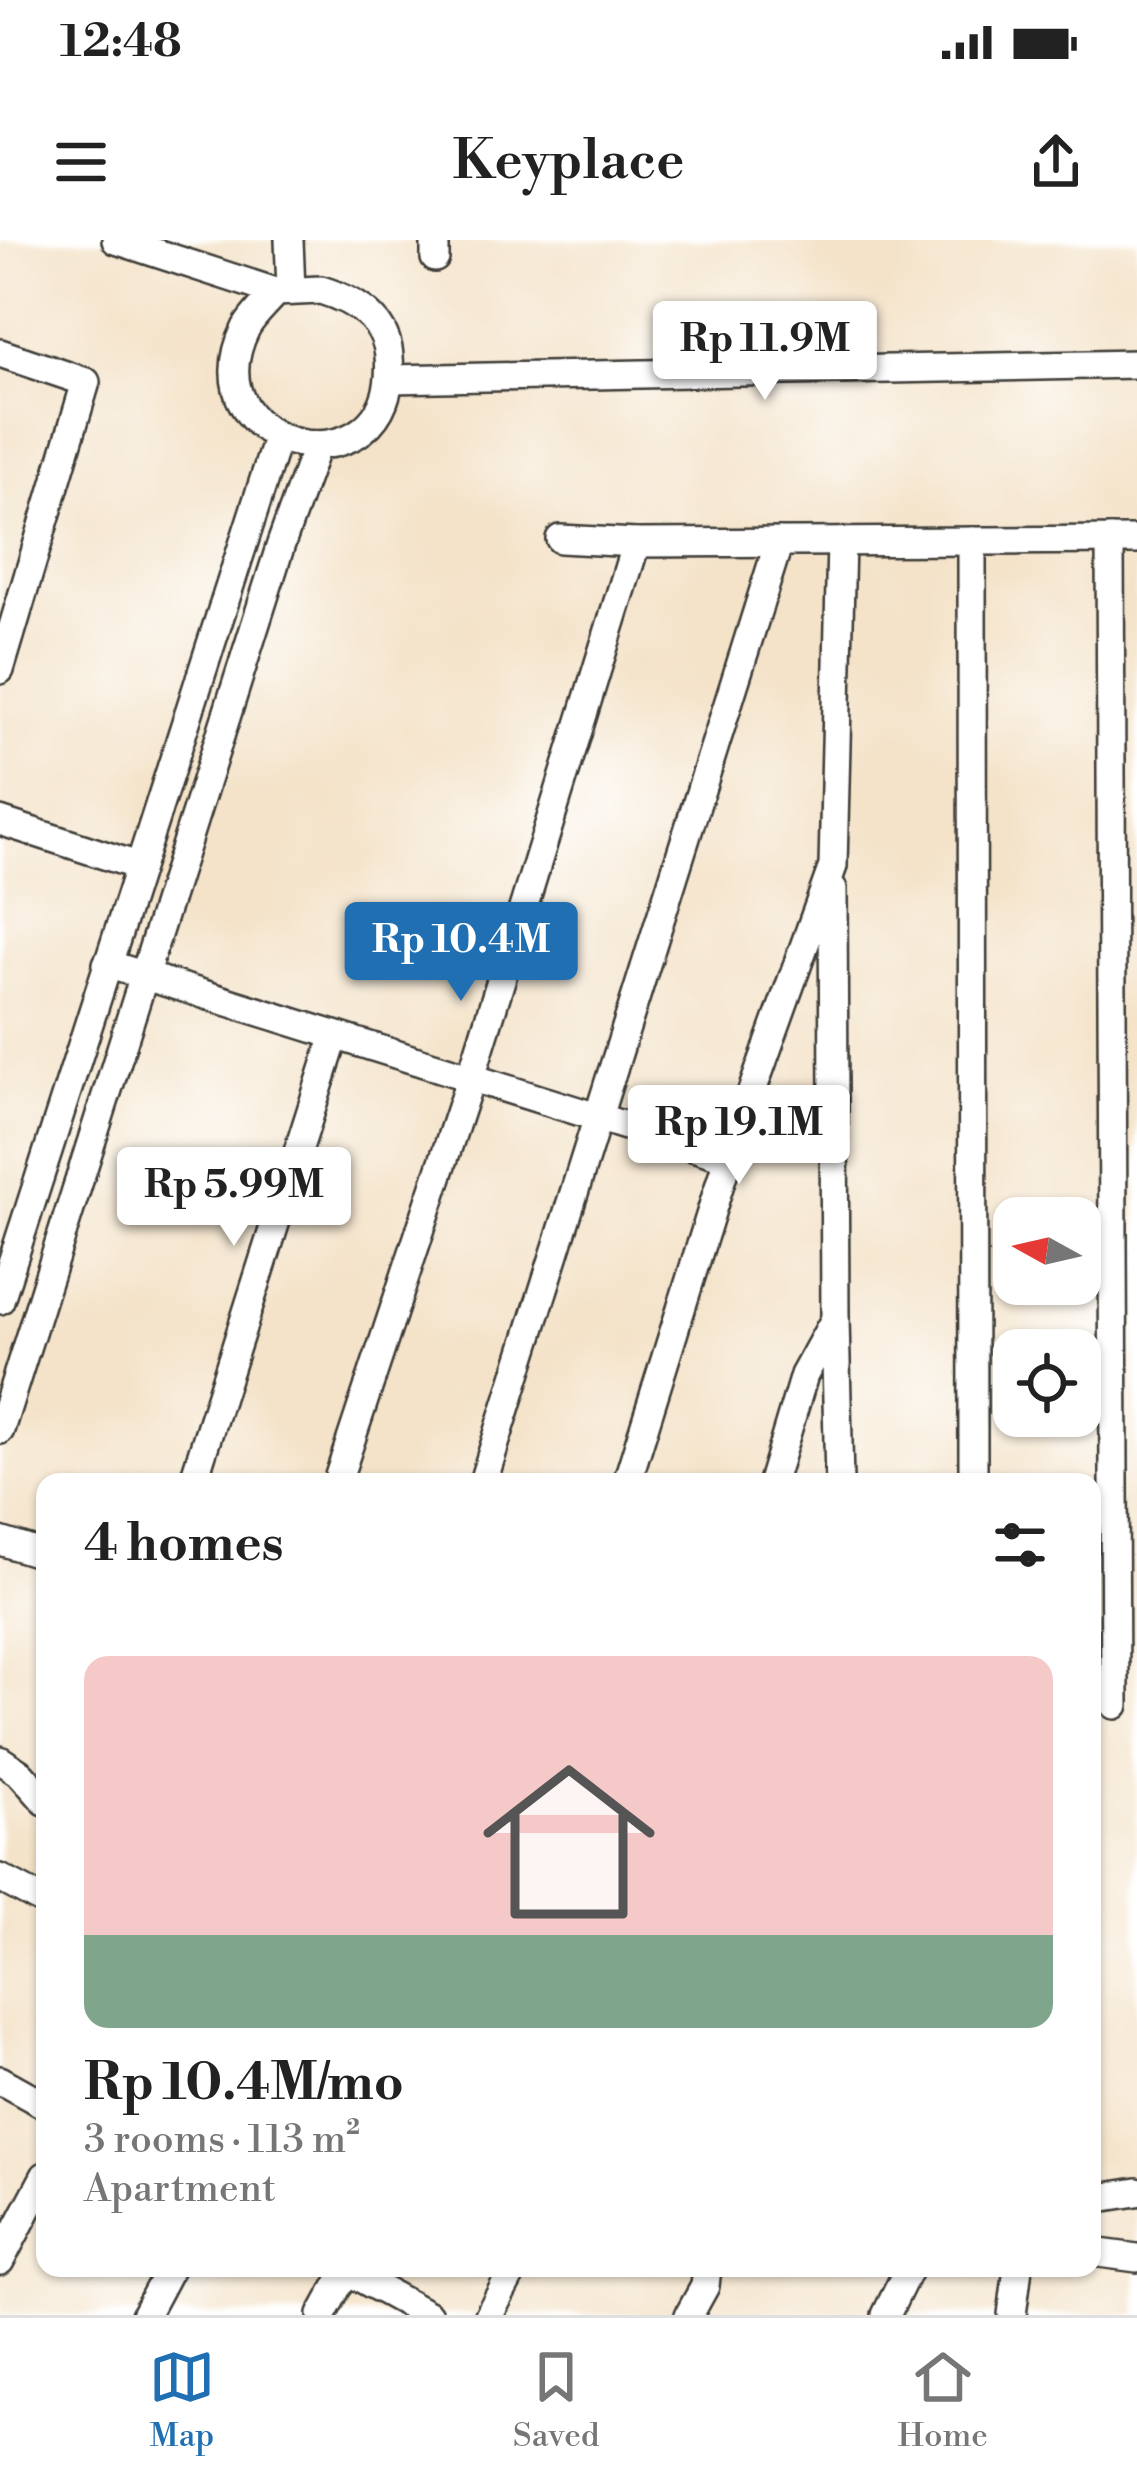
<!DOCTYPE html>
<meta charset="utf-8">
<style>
body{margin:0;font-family:"Libre Bodoni",serif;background:#f2f2f2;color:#222;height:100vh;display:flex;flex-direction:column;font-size:45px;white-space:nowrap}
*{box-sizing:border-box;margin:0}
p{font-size:39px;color:#767676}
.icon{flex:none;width:66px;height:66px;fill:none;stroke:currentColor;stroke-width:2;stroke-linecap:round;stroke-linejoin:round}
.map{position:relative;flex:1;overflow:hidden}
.side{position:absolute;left:36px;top:1233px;width:1065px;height:804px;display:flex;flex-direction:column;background:#fff;border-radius:24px;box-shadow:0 3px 9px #0004}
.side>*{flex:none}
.needle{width:78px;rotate:278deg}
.fabs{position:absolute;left:993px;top:957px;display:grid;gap:24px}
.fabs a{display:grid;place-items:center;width:108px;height:108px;border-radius:24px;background:#fff;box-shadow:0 3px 9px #0004;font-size:60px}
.price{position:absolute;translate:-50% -102px;padding:0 27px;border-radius:12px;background:#fff;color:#222;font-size:39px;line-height:78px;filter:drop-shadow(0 3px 6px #0008)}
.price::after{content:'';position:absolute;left:50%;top:72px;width:36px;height:27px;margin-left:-18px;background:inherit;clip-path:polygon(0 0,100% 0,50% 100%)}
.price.on{background:#1f6fb2;color:#fff}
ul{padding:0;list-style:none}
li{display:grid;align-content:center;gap:24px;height:636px;padding:0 48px}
li span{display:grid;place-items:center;height:372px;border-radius:24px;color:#555}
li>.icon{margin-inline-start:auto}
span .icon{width:216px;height:216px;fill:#fffc;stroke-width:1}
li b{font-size:51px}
h2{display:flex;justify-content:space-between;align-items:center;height:144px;padding:0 48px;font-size:51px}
.status{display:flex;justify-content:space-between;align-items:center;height:84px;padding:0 60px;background:#fff;direction:ltr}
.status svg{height:33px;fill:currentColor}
header{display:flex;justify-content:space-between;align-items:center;height:156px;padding:0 48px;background:#fff;font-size:54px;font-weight:600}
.menu{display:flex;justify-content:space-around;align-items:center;height:168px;border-top:3px solid #e0e0e0;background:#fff;font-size:33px;color:#767676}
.menu a{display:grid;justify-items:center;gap:6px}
.menu .on{color:#1f6fb2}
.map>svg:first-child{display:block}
</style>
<div class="status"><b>12:48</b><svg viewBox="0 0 49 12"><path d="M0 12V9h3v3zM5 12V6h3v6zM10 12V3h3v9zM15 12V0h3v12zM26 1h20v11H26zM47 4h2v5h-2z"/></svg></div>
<header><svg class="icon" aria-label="menu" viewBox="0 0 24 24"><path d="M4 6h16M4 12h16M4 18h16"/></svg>Keyplace<svg class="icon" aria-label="share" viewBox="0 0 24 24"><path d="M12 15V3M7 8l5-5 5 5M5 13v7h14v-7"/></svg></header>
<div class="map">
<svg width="1137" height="2075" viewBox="0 0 1137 2075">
<rect width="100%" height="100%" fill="#fff"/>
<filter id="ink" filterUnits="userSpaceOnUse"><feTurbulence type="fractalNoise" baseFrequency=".00833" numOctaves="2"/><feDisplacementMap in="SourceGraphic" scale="24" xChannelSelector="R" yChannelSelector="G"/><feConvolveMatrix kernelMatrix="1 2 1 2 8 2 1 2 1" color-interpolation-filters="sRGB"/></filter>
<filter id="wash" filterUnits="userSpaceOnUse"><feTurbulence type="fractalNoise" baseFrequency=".004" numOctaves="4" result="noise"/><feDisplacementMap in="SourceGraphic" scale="48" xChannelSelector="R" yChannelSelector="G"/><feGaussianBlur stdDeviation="2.7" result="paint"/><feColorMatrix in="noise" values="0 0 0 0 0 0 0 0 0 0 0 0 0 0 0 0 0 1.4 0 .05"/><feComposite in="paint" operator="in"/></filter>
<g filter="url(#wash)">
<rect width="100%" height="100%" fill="#f4e3c9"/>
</g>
<g filter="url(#ink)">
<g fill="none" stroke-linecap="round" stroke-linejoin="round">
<defs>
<g id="minor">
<path d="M116,0L276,52"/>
<path d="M289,0L291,50"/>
<path d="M435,18V0"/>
<path d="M321,50C353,60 386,78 389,116C401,259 184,214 246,88C253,75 267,63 276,52Z"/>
<path d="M0,113L86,142L0,430"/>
<path d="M391,139L1137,124"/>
<path d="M560,299L636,303L1137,300"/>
<path d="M1110,300L1115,1465"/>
<path d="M972,301L973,1242"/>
<path d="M0,581L138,626"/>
<path d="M833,649L835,1079"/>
<path d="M107,724L728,918L833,626L841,302"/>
<path d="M0,1060L277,199"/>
<path d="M0,1190L281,304L316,207"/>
<path d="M193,1242L335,795"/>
<path d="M337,1242L471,837L636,303"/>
<path d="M483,1242L779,302"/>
<path d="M627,1242L728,918"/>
<path d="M772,1242L804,1135L835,1079L839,1242"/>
<path d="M0,1301L45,1315"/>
<path d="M0,1520L21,1534L45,1561"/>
<path d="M0,1638L45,1662"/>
<path d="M0,1840L45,1865"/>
<path d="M1092,1959L1137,1952"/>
<path d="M1092,2012L1137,2018"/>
<path d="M0,2021L45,1936"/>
<path d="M342,2028L428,2075"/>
<path d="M145,2075L170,2028"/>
<path d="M322,2075L346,2031"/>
<path d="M489,2075L510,2036"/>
<path d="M689,2075L705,2046L707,2028"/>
<path d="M886,2075L909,2028"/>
<path d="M1012,2075L1018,2028"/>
</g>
</defs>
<use href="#minor" stroke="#3c3a36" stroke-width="32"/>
<use href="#minor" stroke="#fff" stroke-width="27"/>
</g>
</g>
</svg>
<div class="fabs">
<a><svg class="needle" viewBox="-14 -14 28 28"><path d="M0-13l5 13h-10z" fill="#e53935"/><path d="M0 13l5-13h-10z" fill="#767676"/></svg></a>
<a><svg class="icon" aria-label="locate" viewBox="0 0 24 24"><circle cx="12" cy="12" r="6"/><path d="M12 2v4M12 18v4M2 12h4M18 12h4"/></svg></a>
</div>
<b class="price" style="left:765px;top:163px">Rp 11.9M</b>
<b class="price on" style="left:461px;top:764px">Rp 10.4M</b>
<b class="price" style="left:739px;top:947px">Rp 19.1M</b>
<b class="price" style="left:234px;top:1009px">Rp 5.99M</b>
<section class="side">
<h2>4 homes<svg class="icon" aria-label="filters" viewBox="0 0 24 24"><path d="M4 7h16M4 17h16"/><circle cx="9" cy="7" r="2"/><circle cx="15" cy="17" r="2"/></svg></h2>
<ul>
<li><span style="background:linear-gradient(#f6c9c9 75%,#7fa58c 0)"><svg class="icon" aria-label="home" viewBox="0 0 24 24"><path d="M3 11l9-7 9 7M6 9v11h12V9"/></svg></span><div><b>Rp 10.4M/mo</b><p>3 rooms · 113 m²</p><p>Apartment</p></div></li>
</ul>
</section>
</div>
<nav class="menu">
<a class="on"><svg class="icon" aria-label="map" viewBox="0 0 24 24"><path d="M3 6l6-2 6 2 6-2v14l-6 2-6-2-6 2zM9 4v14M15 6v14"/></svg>Map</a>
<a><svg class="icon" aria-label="saved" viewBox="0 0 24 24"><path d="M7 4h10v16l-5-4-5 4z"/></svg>Saved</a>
<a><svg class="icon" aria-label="home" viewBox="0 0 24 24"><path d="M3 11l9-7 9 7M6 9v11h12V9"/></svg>Home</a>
</nav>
